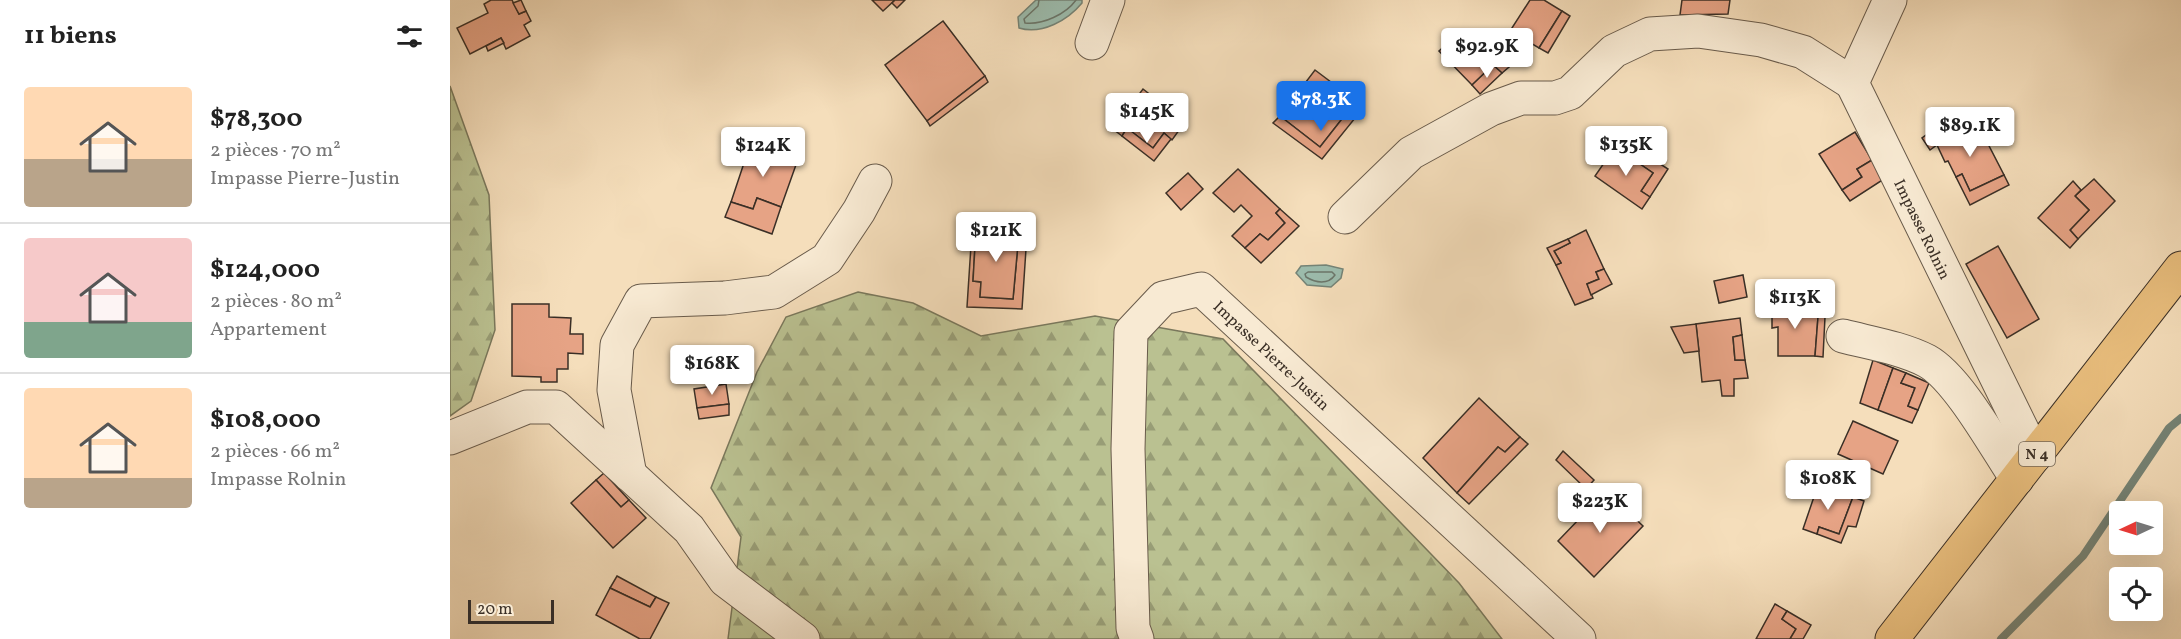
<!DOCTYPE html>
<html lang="fr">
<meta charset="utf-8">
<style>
body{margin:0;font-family:Vollkorn,serif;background:#f6f6f6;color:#222;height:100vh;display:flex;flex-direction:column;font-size:22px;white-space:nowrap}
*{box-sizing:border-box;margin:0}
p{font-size:20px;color:#767676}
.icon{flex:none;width:33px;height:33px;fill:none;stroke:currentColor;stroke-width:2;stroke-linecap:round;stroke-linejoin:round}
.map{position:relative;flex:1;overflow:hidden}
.drawer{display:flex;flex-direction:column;background:#fff;width:450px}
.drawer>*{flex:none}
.needle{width:39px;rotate:266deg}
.tools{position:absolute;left:1659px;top:501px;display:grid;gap:12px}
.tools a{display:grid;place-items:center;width:54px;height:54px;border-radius:6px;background:#fff;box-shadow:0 6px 24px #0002;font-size:30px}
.scale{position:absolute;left:18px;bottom:15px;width:86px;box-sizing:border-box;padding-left:6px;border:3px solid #3a2f26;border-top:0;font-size:16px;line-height:21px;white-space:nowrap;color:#3a2f26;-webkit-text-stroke:4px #f8ead3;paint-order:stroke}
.price{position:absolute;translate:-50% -51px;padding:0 14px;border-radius:6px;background:#fff;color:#222;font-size:20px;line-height:39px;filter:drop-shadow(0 2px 3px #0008)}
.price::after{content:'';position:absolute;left:50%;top:36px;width:18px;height:14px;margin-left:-9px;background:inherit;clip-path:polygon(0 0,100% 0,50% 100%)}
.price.current{background:#1a73e8;color:#fff}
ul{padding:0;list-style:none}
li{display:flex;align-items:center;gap:18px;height:150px;padding:0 24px}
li+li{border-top:2px solid #e0e0e0}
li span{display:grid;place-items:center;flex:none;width:168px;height:120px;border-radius:6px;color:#555}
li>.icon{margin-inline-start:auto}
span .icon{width:72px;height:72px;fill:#fffc;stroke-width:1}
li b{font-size:26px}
h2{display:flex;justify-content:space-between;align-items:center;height:72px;padding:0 24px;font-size:26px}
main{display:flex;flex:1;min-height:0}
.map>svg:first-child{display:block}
</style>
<main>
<section class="drawer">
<h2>11 biens<svg class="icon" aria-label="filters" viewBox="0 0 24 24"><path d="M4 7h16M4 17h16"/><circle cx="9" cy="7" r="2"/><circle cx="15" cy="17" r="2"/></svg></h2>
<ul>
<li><span style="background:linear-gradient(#ffd9b3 60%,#b9a48a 0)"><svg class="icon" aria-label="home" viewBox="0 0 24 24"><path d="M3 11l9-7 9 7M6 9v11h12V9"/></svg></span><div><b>$78,300</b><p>2 pièces · 70 m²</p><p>Impasse Pierre-Justin</p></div></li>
<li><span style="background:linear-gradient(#f6c9c9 70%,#7fa58c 0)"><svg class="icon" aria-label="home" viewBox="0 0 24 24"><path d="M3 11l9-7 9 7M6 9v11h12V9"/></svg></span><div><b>$124,000</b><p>2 pièces · 80 m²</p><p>Appartement</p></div></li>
<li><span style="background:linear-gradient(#ffd9b3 75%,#b9a48a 0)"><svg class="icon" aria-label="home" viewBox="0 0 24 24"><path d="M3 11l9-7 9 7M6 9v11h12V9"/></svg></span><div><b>$108,000</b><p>2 pièces · 66 m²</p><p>Impasse Rolnin</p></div></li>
</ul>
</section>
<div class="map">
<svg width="1731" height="639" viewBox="0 0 1731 639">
<defs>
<pattern id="forest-firs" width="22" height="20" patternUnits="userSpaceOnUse" patternTransform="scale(1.5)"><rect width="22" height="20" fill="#bac191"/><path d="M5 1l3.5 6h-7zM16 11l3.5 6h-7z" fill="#989d76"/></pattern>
</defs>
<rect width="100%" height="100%" fill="#f5debb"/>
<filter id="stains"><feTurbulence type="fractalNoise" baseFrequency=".00333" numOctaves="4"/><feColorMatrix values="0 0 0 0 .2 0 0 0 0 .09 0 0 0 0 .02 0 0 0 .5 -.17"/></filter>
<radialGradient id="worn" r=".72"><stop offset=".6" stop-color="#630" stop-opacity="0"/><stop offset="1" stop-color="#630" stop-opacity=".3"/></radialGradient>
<g fill="url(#forest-firs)" stroke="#7a785c" stroke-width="1.5">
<path d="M0,86L39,195L45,330L21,401L0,416Z"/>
<path d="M408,292L463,303L531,336L645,316L773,339L1009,583L1052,639H278L291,537L261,488L307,372L336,317Z"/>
</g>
<g fill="#9cbcad" stroke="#758477" stroke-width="1.5">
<path d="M586,0H632V3C618,20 592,35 569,28L568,17Z"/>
<path d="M876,265L893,269L891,278L881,287L857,285L846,273L851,266Z"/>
</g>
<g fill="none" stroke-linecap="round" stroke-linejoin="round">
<g stroke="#6b766a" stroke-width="1.5">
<path d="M589,0L588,6L574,19L575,23C593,25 616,14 626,0"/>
<path d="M858,272H882L885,275C878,285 866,283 856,277L855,274Z"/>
</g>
<path stroke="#758477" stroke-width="8" d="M1551,639L1633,556L1719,428L1731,418"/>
</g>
<g fill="#e6a385" stroke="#3a2f26" stroke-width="1.5">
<path d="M41,0H62L69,14L76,11L81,21L74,25L80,36L56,49L51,38L20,54L7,28L38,13L34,4Z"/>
<path d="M71,0L76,11L69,14L63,3Z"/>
<path d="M422,0H445L433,11Z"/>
<path d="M445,0H455L447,8L442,3Z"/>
<path d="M1080,0H1094L1112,11L1089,48L1060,31Z"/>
<path d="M1232,0H1280L1278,14L1230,15Z"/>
<path d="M1112,11L1120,16L1098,53L1089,48Z"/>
<path d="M493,21L535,76L477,121L435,65Z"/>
<path d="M1013,29L1029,46L1040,36L1065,62L1052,73L1043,65L1022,85L989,51Z"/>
<path d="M51,38L54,43L38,51L36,46Z"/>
<path d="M1043,65L1052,73L1030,94L1022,85Z"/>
<path d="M865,70L906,101L870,147L830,116Z"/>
<path d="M535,76L538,82L480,126L477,121Z"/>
<path d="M693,89L735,122L722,140L714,133L703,148L677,128L672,136L663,129Z"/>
<path d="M906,101L914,107L872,159L823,123L830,116L870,147Z"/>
<path d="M1494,122L1502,134L1480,150L1472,138Z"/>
<path d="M1520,124L1530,145L1537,142L1554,175L1520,191L1512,174L1506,177L1498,161L1495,162L1487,145Z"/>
<path d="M677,128L703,148L714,133L721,139L704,161L672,136Z"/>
<path d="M1405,132L1422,160L1407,169L1412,177L1392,190L1369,154Z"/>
<path d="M1168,142L1180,150L1183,146L1218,169L1200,197L1191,191L1203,173L1165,147Z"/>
<path d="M300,145L347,162L331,207L307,198L303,209L281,202Z"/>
<path d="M1165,147L1203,173L1191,191L1200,197L1192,209L1145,176Z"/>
<path d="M1422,160L1434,179L1400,201L1392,190L1412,177L1407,169Z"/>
<path d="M788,169L830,209L826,213L835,223L818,240L810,234L795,248L782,236L802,216L791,205L784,212L763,193Z"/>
<path d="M738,173L753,189L731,210L716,193Z"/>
<path d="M1512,174L1520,191L1554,175L1559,185L1520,205L1506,177Z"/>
<path d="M1644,179L1665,201L1628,239L1620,230L1639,210L1625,196Z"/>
<path d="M1623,181L1631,190L1625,196L1639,210L1620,230L1628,239L1620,248L1588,218Z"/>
<path d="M307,198L331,207L322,234L275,217L281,202L303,209Z"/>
<path d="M830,209L849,226L811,263L795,248L810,234L818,240L835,223L826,213Z"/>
<path d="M526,229L523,281L531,282L530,297L563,299L569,233L577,234L572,309L517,307L522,230Z"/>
<path d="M526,229L569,233L563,299L530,297L531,282L523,281Z"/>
<path d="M1136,230L1154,269L1146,272L1149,279L1137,284L1143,298L1125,305L1106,265L1111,263L1104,251L1120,243L1118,239Z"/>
<path d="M1118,239L1120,243L1104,251L1111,263L1106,265L1097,248Z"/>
<path d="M1548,246L1589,319L1557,338L1516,264Z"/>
<path d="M1154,269L1162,284L1141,295L1137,284L1149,279L1146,272Z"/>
<path d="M1293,275L1297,297L1269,303L1264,281Z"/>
<path d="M62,304H99V317L121,318L120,334H133V354L118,353V369H107V382H91V377L62,376Z"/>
<path d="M1322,305H1353L1368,317L1365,356H1328V327L1322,328Z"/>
<path d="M1368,317H1375L1373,357L1365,356Z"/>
<path d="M1290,318L1292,335L1283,337L1285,360H1295L1298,378L1284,379V396H1272L1270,380L1252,382L1246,324Z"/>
<path d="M1246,324L1249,351L1234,353L1221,327Z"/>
<path d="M1292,335L1295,360H1285L1283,337Z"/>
<path d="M270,354L274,377L257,379L253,356Z"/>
<path d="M1423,360L1443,368L1428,410L1410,403Z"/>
<path d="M1443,368L1456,373L1451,383L1465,388L1458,406L1468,410L1462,423L1428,410Z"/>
<path d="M1456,373L1479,383L1468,410L1458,406L1465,388L1451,383Z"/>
<path d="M276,384L279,404L247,408L244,389Z"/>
<path d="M1029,398L1070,437L1055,452L1048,447L1007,493L973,458Z"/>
<path d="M279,404V415L249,419L247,408Z"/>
<path d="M1403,421L1448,441L1433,474L1388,454Z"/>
<path d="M1070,437L1078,444L1019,504L1007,493L1048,447L1055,452Z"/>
<path d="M1113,451L1144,480L1136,489L1106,460Z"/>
<path d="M154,473L179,500L171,507L146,480Z"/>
<path d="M146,480L171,507L179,500L196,518L163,548L121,503Z"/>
<path d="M1368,485L1403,497L1389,534L1369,527L1367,534L1353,529Z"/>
<path d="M1156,491L1193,526L1144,577L1108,541Z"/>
<path d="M1403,497L1414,501L1406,527L1398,526L1391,543L1367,534L1369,527L1389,534Z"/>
<path d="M167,576L206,597L200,607L160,588Z"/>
<path d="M160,588L200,607L206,597L219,603L200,639H190L146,615Z"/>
<path d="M1325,604L1337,611L1332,619L1346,629L1340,639H1306Z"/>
<path d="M1337,611L1361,625L1353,639H1340L1346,629L1332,619Z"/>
</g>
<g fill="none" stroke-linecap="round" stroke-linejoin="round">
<defs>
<g id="minor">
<path d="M1440,0L1402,83L1585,456"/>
<path d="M642,43L658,0"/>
<path d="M895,217L961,153L1041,109L1071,98H1105L1120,93L1164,51L1200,34L1248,31L1311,40L1353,52L1402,83"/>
<path d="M1393,336C1420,343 1452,348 1477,361C1508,378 1546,448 1567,479"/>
<path d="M0,438L77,407H106L239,529L275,580L353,639"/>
<path d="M180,475L164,390L167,345L191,301L275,298L324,292L377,259L409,211L425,181"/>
<path d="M687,639L683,628L678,449L681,332L713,298L751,289L1129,639"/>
</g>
<path id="major" d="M1442,639L1731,268"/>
</defs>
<use href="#minor" stroke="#695b4b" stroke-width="35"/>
<use href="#major" stroke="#3a2f26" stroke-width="35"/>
<use href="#minor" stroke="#f8ead3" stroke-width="33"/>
<use href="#major" stroke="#eabf7e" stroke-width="33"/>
</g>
<g text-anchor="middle" stroke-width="6" stroke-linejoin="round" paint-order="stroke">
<rect fill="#f8ead3" stroke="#73675a" stroke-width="1.5" x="1569" y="442" width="36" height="24" rx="4.5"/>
<g font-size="15" font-weight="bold" fill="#3a2f26">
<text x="1587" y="459">N 4</text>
</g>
<g font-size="16" fill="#3a2f26" stroke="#f8ead3">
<text transform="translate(1473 229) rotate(64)" y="6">Impasse Rolnin</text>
<text transform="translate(822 355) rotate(43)" y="6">Impasse Pierre-Justin</text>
</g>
</g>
<rect width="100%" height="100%" filter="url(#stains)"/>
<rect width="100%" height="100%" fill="url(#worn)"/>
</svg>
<div class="tools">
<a><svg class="needle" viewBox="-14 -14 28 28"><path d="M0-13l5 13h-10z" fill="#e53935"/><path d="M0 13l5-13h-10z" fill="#767676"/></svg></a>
<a><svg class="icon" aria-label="locate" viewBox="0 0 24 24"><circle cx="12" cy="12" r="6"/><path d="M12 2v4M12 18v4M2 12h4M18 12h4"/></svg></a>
</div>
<div class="scale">20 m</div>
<b class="price" style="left:1037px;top:79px">$92.9K</b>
<b class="price current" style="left:871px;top:132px">$78.3K</b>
<b class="price" style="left:697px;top:144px">$145K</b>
<b class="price" style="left:1520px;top:158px">$89.1K</b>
<b class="price" style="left:1176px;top:177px">$135K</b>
<b class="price" style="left:313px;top:178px">$124K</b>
<b class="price" style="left:546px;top:263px">$121K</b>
<b class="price" style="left:1345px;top:330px">$113K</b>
<b class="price" style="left:262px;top:396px">$168K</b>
<b class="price" style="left:1378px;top:511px">$108K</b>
<b class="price" style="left:1150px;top:534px">$223K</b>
</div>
</main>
